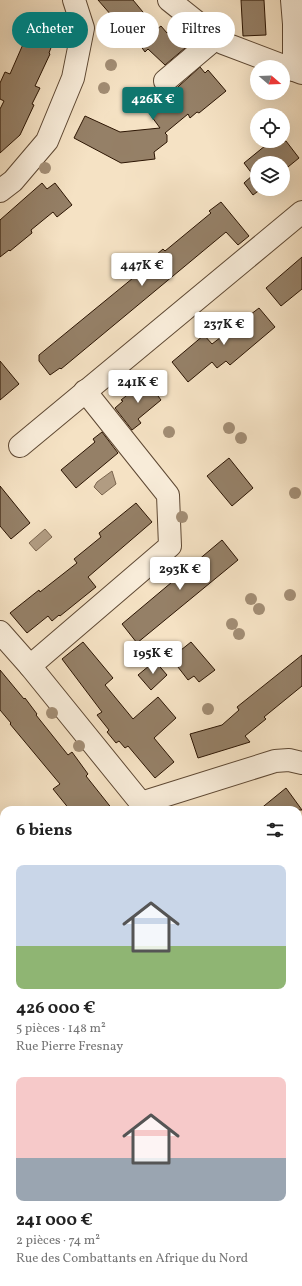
<!DOCTYPE html>
<html lang="fr">
<meta charset="utf-8">
<style>
body{margin:0;font-family:Vollkorn,serif;background:#f2f2f2;color:#222;height:100vh;display:flex;flex-direction:column;font-size:15px;white-space:nowrap}
*{box-sizing:border-box;margin:0}
p{font-size:13px;color:#767676}
.icon{flex:none;width:22px;height:22px;fill:none;stroke:currentColor;stroke-width:2;stroke-linecap:round;stroke-linejoin:round}
.map{position:relative;flex:1;overflow:hidden}
.details{position:absolute;left:0px;top:806px;width:302px;height:480px;display:flex;flex-direction:column;background:#fff;border-radius:12px 12px 0 0;box-shadow:0 4px 16px #0002}
.details>*{flex:none}
.top-card{position:absolute;left:12px;top:12px;width:278px;height:36px;display:flex;gap:8px}
.needle{width:26px;rotate:109deg}
.buttons{position:absolute;left:250px;top:60px;display:grid;gap:8px}
.buttons a{display:grid;place-items:center;width:40px;height:40px;border-radius:50%;background:#fff;box-shadow:0 4px 16px #0002;font-size:20px}
.price{position:absolute;translate:-50% -34px;padding:0 9px;border-radius:4px;background:#fff;color:#222;font-size:13px;line-height:26px;filter:drop-shadow(0 1px 2px #0008)}
.price::after{content:'';position:absolute;left:50%;top:24px;width:12px;height:9px;margin-left:-6px;background:inherit;clip-path:polygon(0 0,100% 0,50% 100%)}
.price.active{background:#0f766e;color:#fff}
ul{padding:0;list-style:none}
li{display:grid;align-content:center;gap:8px;height:212px;padding:0 16px}
li span{display:grid;place-items:center;height:124px;border-radius:8px;color:#555}
li>.icon{margin-inline-start:auto}
span .icon{width:72px;height:72px;fill:#fffc;stroke-width:1}
li b{font-size:17px}
h2{display:flex;justify-content:space-between;align-items:center;height:48px;padding:0 16px;font-size:17px}
.pill{padding:0 14px;border-radius:18px;background:#fff;box-shadow:0 4px 16px #0002;font-size:14px;line-height:36px}
.pill.active{background:#0f766e;color:#fff}
.map>svg:first-child{display:block}
</style>
<div class="map">
<svg width="302" height="1286" viewBox="0 0 302 1286">
<rect width="100%" height="100%" fill="#f5e2c4"/>
<filter id="stains"><feTurbulence type="fractalNoise" baseFrequency=".005" numOctaves="4"/><feColorMatrix values="0 0 0 0 .2 0 0 0 0 .09 0 0 0 0 .02 0 0 0 .5 -.17"/></filter>
<radialGradient id="worn" r=".72"><stop offset=".6" stop-color="#630" stop-opacity="0"/><stop offset="1" stop-color="#630" stop-opacity=".3"/></radialGradient>
<g fill="#b19c82" stroke="#7c664f">
<path d="M112,471L116,484L102,495L94,487L97,482Z"/>
<path d="M45,529L52,537L36,551L29,543Z"/>
</g>
<g fill="#958067" stroke="#2c1503">
<path d="M98,0H133L157,29L161,26L167,33L170,30L185,48L165,65L148,49L145,52L140,45L138,46Z"/>
<path d="M241,0H264L266,35L243,36Z"/>
<path d="M31,26L50,34L46,42L52,45L49,53L50,54L35,86L40,88L32,104L34,105L20,135L0,153V109L4,101L0,99V83L5,72L10,74Z"/>
<path d="M200,67L205,73L208,70L226,91L199,113L197,112L190,118L188,114L165,133L167,135V142L154,152L155,159L121,163L74,138L85,116L120,132L160,128L149,113Z"/>
<path d="M271,141H286L299,158L283,171V163H257V189H261L253,195L244,183L253,175L244,163Z"/>
<path d="M42,183L47,189L55,183L72,205L57,217L53,212L31,230L32,233L10,251L9,250L0,257V220Z"/>
<path d="M221,202L249,236L238,245L226,232L61,369L60,368L50,375L39,361V355L133,278L131,276L163,249L165,251L211,213L209,211Z"/>
<path d="M302,257V289L281,306L266,288Z"/>
<path d="M259,308L275,327L230,365L226,361L217,368L212,362L188,382L172,362L204,335L212,344Z"/>
<path d="M0,361L19,384L0,400Z"/>
<path d="M146,380L161,400L138,419L141,423L132,430L115,408L123,401L121,400Z"/>
<path d="M102,432L118,453L76,488L61,470L95,442L93,439Z"/>
<path d="M229,458L253,488L232,506L207,476Z"/>
<path d="M0,486L30,523L11,539L0,526Z"/>
<path d="M136,503L152,522L88,577L96,587L60,616L59,615L52,621L48,616L27,633L10,613L39,590L40,592L77,563L74,559L101,537L99,533Z"/>
<path d="M222,540L238,560L137,643L122,624Z"/>
<path d="M83,642L113,678L105,685L133,719L158,697L176,718L154,738L174,762L155,778L128,746L125,748L119,741L116,743L107,732L109,730L97,715L102,712L62,659Z"/>
<path d="M191,642L215,670L199,682L194,676L188,680L171,658Z"/>
<path d="M302,655V686L264,717L266,719L245,736L250,742L198,758L190,734L222,725L239,710L237,707Z"/>
<path d="M155,661L167,675L151,690L138,675Z"/>
<path d="M0,670L24,699L25,698L37,714L36,715L68,755L72,752L88,774L86,776L113,810H70L53,789L60,784L10,724L11,723L0,710Z"/>
<path d="M286,788L302,810H259Z"/>
</g>
<g fill="none" stroke-linecap="round" stroke-linejoin="round">
<defs>
<g id="minor">
<path d="M169,0L223,43L302,73"/>
<path d="M292,0L294,24H302"/>
<path d="M294,24V70"/>
<path d="M165,81L216,38"/>
<path d="M0,191L13,181L47,141L73,78L83,28L74,0"/>
<path d="M85,391L168,495L170,546L30,666L141,803L275,761L289,760L302,763"/>
<path d="M20,446L302,212"/>
<path d="M0,632L30,666"/>
<path d="M298,1097L302,1101"/>
<path d="M298,1133L302,1130"/>
<path d="M115,1286L120,1282"/>
</g>
</defs>
<use href="#minor" stroke="#5e4833" stroke-width="24"/>
<g stroke="#2c1503" stroke-width="2.5" stroke-dasharray="3 2" stroke-linecap="butt">
<path d="M298,1161L302,1158"/>
<path d="M66,1286L71,1282"/>
<path d="M150,1286L154,1282"/>
</g>
<use href="#minor" stroke="#f8ecd9" stroke-width="22"/>
</g>
<g fill="#a28d74">
<circle cx="111" cy="65" r="6"/>
<circle cx="104" cy="88" r="6"/>
<circle cx="45" cy="168" r="6"/>
<circle cx="229" cy="428" r="6"/>
<circle cx="169" cy="432" r="6"/>
<circle cx="241" cy="438" r="6"/>
<circle cx="295" cy="493" r="6"/>
<circle cx="182" cy="517" r="6"/>
<circle cx="290" cy="595" r="6"/>
<circle cx="251" cy="599" r="6"/>
<circle cx="259" cy="609" r="6"/>
<circle cx="232" cy="624" r="6"/>
<circle cx="239" cy="634" r="6"/>
<circle cx="208" cy="709" r="6"/>
<circle cx="52" cy="713" r="6"/>
<circle cx="79" cy="746" r="6"/>
</g>
<rect width="100%" height="100%" filter="url(#stains)"/>
<rect width="100%" height="100%" fill="url(#worn)"/>
</svg>
<div class="buttons">
<a><svg class="needle" viewBox="-14 -14 28 28"><path d="M0-13l5 13h-10z" fill="#e53935"/><path d="M0 13l5-13h-10z" fill="#767676"/></svg></a>
<a><svg class="icon" aria-label="locate" viewBox="0 0 24 24"><circle cx="12" cy="12" r="6"/><path d="M12 2v4M12 18v4M2 12h4M18 12h4"/></svg></a>
<a><svg class="icon" aria-label="layers" viewBox="0 0 24 24"><path d="M12 4l9 5-9 5-9-5zM3 14l9 5 9-5"/></svg></a>
</div>
<b class="price active" style="left:153px;top:121px">426K €</b>
<b class="price" style="left:142px;top:287px">447K €</b>
<b class="price" style="left:224px;top:346px">237K €</b>
<b class="price" style="left:138px;top:404px">241K €</b>
<b class="price" style="left:180px;top:591px">293K €</b>
<b class="price" style="left:153px;top:675px">195K €</b>
<div class="top-card">
<a class="pill active">Acheter</a>
<a class="pill">Louer</a>
<a class="pill">Filtres</a>
</div>
<section class="details">
<h2>6 biens<svg class="icon" aria-label="filters" viewBox="0 0 24 24"><path d="M4 7h16M4 17h16"/><circle cx="9" cy="7" r="2"/><circle cx="15" cy="17" r="2"/></svg></h2>
<ul>
<li><span style="background:linear-gradient(#c9d6e8 65%,#8fb573 0)"><svg class="icon" aria-label="home" viewBox="0 0 24 24"><path d="M3 11l9-7 9 7M6 9v11h12V9"/></svg></span><div><b>426 000 €</b><p>5 pièces · 148 m²</p><p>Rue Pierre Fresnay</p></div></li>
<li><span style="background:linear-gradient(#f6c9c9 65%,#9aa5b1 0)"><svg class="icon" aria-label="home" viewBox="0 0 24 24"><path d="M3 11l9-7 9 7M6 9v11h12V9"/></svg></span><div><b>241 000 €</b><p>2 pièces · 74 m²</p><p>Rue des Combattants en Afrique du Nord</p></div></li>
</ul>
</section>
</div>
